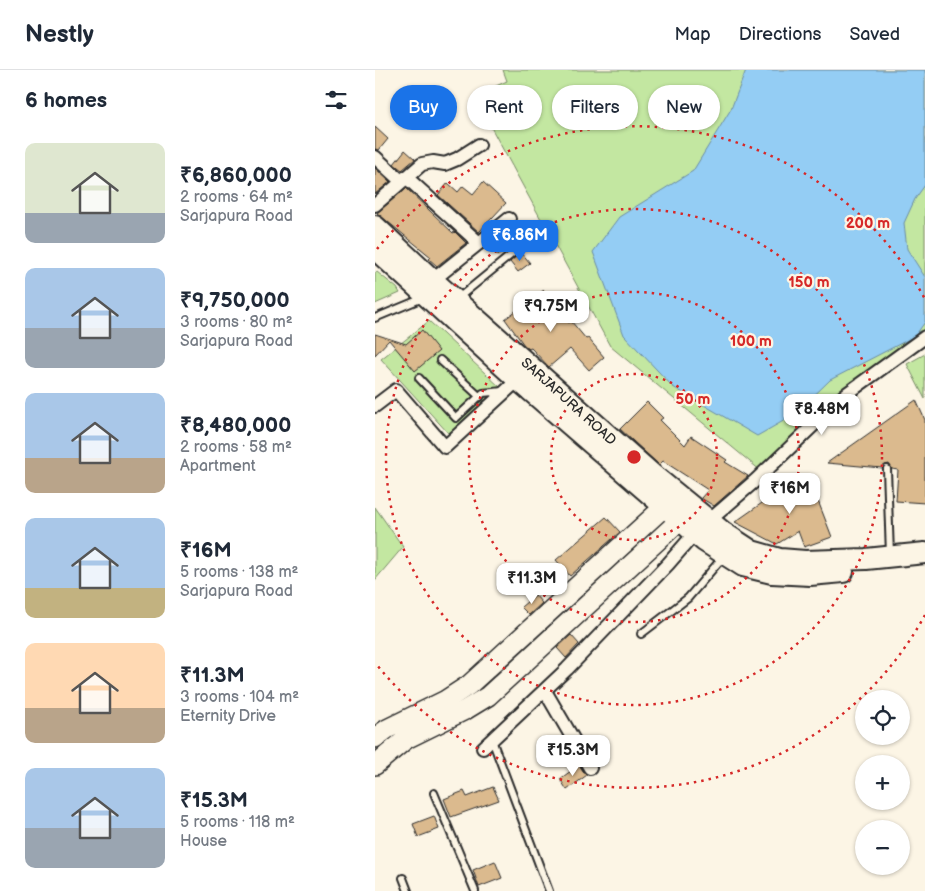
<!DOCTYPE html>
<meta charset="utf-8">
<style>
body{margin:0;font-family:"Balsamiq Sans",sans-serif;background:#f2f2f3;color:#1f2937;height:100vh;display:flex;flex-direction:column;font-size:19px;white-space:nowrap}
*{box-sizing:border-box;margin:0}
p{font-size:16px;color:#747a83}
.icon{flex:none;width:28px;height:28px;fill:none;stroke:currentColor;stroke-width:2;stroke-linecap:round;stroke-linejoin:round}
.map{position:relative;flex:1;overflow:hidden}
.drawer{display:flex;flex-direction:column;background:#fff;width:375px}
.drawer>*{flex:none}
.top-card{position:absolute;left:15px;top:15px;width:460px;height:45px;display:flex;gap:10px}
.fabs{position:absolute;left:480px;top:620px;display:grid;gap:10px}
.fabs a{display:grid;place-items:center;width:55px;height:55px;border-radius:50%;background:#fff;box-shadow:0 1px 4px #0004;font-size:25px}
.price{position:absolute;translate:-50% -42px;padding:0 11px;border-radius:10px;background:#fff;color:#222;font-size:16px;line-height:32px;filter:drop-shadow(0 1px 2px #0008)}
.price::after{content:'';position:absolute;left:50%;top:30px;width:15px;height:11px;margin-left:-8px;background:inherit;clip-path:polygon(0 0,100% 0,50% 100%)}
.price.selected{background:#1a73e8;color:#fff}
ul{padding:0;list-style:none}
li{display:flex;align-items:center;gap:15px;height:125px;padding:0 25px}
li span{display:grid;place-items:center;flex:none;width:140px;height:100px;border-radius:10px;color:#555}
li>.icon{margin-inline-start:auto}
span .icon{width:60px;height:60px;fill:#fffc;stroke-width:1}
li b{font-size:21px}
h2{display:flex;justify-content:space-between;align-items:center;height:60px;padding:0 25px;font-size:21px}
.pill{padding:0 18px;border-radius:22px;background:#fff;box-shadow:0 1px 4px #0004;font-size:18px;line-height:45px}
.pill.selected{background:#1a73e8;color:#fff}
header{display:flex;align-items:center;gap:30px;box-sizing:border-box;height:70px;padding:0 25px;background:#fff;border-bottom:1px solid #e0e1e3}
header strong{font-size:24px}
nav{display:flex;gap:28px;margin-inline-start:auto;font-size:18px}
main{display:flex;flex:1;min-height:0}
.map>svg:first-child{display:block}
</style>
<header>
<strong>Nestly</strong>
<nav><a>Map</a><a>Directions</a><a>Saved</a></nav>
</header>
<main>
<section class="drawer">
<h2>6 homes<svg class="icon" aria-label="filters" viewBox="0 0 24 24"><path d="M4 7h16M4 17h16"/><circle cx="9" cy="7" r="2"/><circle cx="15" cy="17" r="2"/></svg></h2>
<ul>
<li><span style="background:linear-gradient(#dfe7d0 70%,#9aa5b1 0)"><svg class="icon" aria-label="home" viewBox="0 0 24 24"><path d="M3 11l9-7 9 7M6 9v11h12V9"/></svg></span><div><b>₹6,860,000</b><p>2 rooms · 64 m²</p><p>Sarjapura Road</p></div></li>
<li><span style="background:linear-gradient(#a9c7e8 60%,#9aa5b1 0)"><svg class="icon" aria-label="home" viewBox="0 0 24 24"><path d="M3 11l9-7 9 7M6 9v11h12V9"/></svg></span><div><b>₹9,750,000</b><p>3 rooms · 80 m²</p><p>Sarjapura Road</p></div></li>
<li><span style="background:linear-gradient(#a9c7e8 65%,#b9a48a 0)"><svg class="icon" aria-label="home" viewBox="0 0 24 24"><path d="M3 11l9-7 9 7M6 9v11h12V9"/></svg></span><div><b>₹8,480,000</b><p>2 rooms · 58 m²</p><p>Apartment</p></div></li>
<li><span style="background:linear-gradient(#a9c7e8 70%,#c2b280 0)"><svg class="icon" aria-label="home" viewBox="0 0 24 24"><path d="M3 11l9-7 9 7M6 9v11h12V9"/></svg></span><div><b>₹16M</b><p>5 rooms · 138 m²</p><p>Sarjapura Road</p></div></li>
<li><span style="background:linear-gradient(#ffd9b3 65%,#b9a48a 0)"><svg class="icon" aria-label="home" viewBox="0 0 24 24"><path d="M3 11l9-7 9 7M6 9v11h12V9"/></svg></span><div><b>₹11.3M</b><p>3 rooms · 104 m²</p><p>Eternity Drive</p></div></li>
<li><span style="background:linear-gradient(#a9c7e8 60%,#9aa5b1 0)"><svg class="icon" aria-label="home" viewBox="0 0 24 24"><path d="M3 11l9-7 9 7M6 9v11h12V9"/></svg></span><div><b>₹15.3M</b><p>5 rooms · 118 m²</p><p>House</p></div></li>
</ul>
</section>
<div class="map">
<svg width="550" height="821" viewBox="0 0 550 821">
<rect width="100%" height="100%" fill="#fcf5e5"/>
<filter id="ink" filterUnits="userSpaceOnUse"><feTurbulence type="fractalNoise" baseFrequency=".02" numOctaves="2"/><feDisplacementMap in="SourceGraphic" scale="10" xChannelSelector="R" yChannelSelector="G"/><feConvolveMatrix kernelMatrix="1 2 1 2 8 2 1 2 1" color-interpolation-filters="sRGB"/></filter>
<g filter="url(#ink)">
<g fill="#c3e7a1" stroke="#778966">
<path d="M128,0H550V259L471,320L386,401L235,276L99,26L132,11Z"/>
<path d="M2,202L22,218L25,223L0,234V203Z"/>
<path d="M54,251L125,317L74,364L6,289Z"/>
<path d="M550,284V329L532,294Z"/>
<path d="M0,437L28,477L0,510Z"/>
</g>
<path fill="#94cdf4" stroke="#6a8ca4" d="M371,0H550V115L540,129L529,153L532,179L550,207V252L540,266L455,310L419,345L382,366L298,317L249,265L218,182L244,147L318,101L356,39Z"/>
<g fill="#dbba8e" stroke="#2b2b2b">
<path d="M0,57L13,69L4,80L0,79Z"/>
<path d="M30,80L40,89L27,100L19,94Z"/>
<path d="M0,98L15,112L0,124Z"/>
<path d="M108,112L131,133L104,162L63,125L73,113L83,122L88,116L98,124Z"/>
<path d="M31,118L78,163L80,162L91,173L62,196L54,189L56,187L2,143Z"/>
<path d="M135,160L143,171L140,173L141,175L129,184L128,182L123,186L115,175Z"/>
<path d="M146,182L155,193L143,202L135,192Z"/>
<path d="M169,220L194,253L196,251L211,269L213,268L229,287L214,300L195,279L174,297L156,278L154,279L149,275L130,249Z"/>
<path d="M47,260L64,281L40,301L14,270L0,285V264L31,274Z"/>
<path d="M541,330L550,350V433L521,431L523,400L517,399L514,394L510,395L507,398L452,393Z"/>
<path d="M272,332L288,348L285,350L310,375L316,366L352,390L350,392L373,406L339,436L326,428L333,420L288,391L284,395L245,359Z"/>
<path d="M433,405L457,467L429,477L423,461L402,474L360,452L407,419L405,415Z"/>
<path d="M231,447L245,462L195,506L181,490Z"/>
<path d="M160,525L167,533L154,545L146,537Z"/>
<path d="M196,565L204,574L191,588L182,578Z"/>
<path d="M204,695L212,705L192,720L185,709Z"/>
<path d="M118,717L124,730L76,747L69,729L89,721L92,727Z"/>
<path d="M59,746L64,759L43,767L38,754Z"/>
<path d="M120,791L127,808L104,817L98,800Z"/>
</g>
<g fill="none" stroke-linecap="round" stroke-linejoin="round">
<defs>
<g id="lane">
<path d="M82,229L142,180"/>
<path d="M0,248L48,228"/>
<path d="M65,290L105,327"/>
<path d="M44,308L81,348L108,323L128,321"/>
<path d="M512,399L515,485"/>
<path d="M266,564L313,528L348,487"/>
<path d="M117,670L174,821"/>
<path d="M59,723L100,821"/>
<path d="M28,808L33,821"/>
</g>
<g id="street">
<path d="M0,87L26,111"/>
<path d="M31,107L104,173"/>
<path d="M0,135L47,94L58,92L70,94L82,89L104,75"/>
<path d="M58,210L134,149"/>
<path d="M0,336L21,320L70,377L143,310"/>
<path d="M170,621L215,698"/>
<path d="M108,678L192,599L293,494L320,463L381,410L470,325L550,267"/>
</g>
<g id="secondary">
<path d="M0,668L12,659L71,630L94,615L289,437"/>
<path d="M0,695L31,669L90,640L113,626L305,450"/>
</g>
<g id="primary">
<path d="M0,156L61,213L277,404L348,462L377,481L405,489L430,491L491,489L550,483"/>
<path d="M0,179L143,310L329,471L368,496L397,503L435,505L468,502"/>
</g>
</defs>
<use href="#lane" stroke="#2b2b2b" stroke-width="10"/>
<use href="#street" stroke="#2b2b2b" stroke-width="16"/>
<use href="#secondary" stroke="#2b2b2b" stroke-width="22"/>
<use href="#primary" stroke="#2b2b2b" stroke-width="24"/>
<use href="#lane" stroke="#fcf5e5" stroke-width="6"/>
<use href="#street" stroke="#fcf5e5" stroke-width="12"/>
<use href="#secondary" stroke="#fcf5e5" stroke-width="19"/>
<use href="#primary" stroke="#fcf5e5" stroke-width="20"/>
</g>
</g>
<g fill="none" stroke="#d62828" stroke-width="2.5" stroke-dasharray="2.5 5">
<circle cx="259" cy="387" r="83"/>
<circle cx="259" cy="387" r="165"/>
<circle cx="259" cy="387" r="248"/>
<path d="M550 545A331 331 0 0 1 2 595M2 179A331 331 0 0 1 550 229"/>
</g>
<g text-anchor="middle" stroke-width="4.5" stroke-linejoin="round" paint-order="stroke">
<g font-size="14" fill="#2b2b2b" stroke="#fcf5e5">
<text transform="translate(194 331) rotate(42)" y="5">SARJAPURA ROAD</text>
</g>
</g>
<circle cx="259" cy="387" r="8" fill="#d62828" stroke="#fcf5e5" stroke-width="2.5"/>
<g font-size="15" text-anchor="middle" font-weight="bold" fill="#d62828" stroke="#fcf5e5" stroke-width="4.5" stroke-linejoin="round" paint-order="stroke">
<text x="493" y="158">200 m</text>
<text x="434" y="217">150 m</text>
<text x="376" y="276">100 m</text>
<text x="318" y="334">50 m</text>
</g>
</svg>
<div class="fabs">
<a><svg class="icon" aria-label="locate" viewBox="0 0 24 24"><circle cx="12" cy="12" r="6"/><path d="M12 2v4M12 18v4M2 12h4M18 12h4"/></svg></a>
<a>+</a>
<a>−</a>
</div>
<b class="price selected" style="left:145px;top:192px">₹6.86M</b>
<b class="price" style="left:176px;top:263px">₹9.75M</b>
<b class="price" style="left:447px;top:366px">₹8.48M</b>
<b class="price" style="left:415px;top:445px">₹16M</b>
<b class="price" style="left:157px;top:535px">₹11.3M</b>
<b class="price" style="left:198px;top:707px">₹15.3M</b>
<div class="top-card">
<a class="pill selected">Buy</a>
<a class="pill">Rent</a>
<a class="pill">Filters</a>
<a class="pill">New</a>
</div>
</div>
</main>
